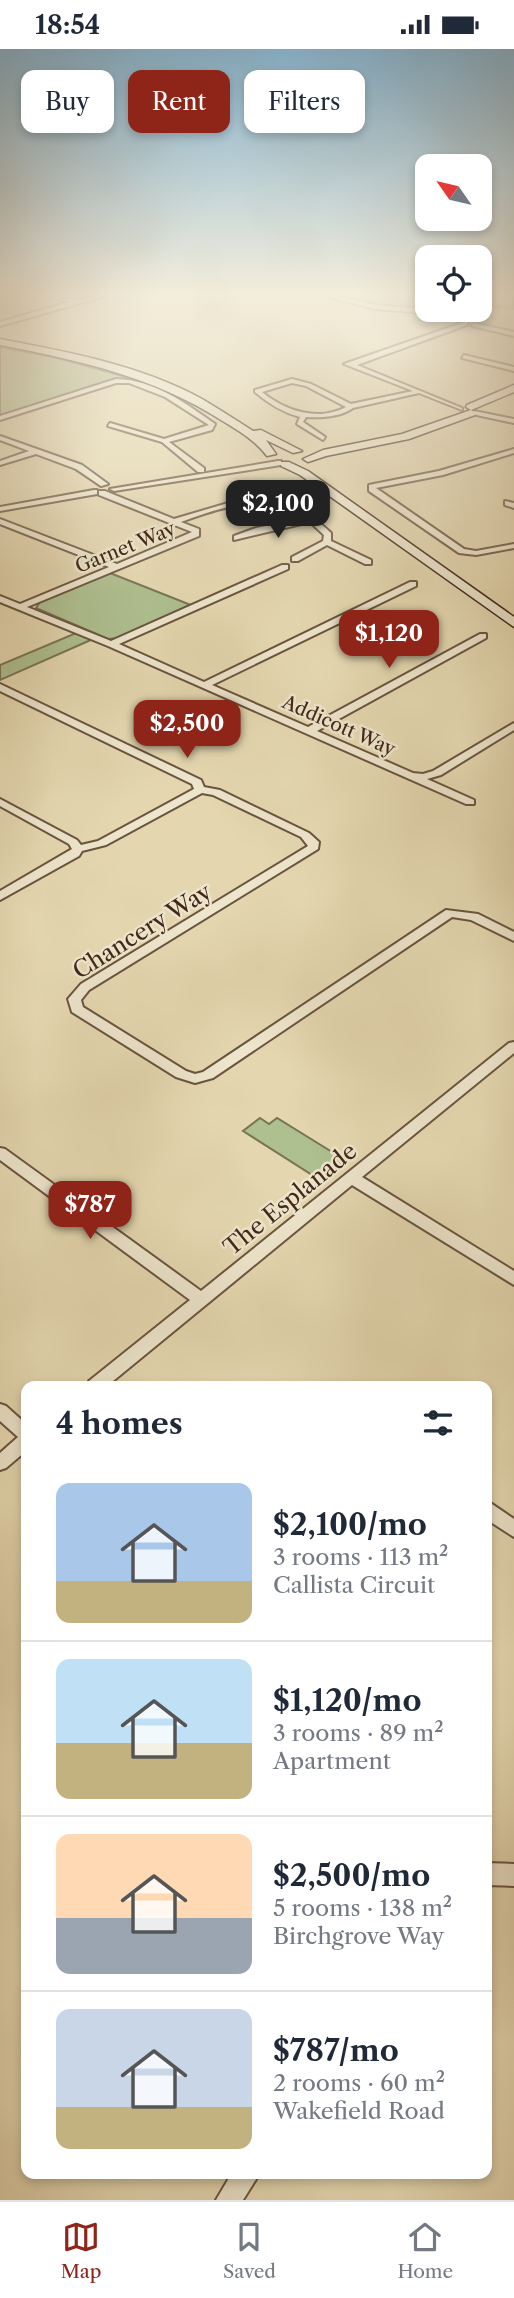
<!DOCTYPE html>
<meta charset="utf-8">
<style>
body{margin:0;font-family:"Libre Caslon Text",serif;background:#f2f2f3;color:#1f2937;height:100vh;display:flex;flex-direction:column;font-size:26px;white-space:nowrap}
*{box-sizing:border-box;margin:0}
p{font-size:23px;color:#747a83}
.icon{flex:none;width:38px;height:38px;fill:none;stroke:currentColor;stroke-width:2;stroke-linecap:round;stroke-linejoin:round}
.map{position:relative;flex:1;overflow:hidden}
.sheet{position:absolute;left:21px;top:1332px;width:471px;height:798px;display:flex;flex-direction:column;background:#fff;border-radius:14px;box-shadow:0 4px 10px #0003}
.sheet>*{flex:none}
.top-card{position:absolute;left:21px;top:21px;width:472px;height:63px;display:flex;gap:14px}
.needle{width:46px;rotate:304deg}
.tools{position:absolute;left:415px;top:105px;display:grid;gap:14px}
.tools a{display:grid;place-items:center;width:77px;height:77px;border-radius:14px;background:#fff;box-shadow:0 4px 10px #0003;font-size:35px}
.price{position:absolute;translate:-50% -60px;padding:0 16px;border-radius:14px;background:#8f2418;color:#fff;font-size:23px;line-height:46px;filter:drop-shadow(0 2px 4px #0008)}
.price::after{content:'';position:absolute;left:50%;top:42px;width:21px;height:16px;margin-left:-10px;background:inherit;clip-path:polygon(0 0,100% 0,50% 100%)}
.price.current{background:#222;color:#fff}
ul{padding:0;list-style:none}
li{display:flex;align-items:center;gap:21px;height:175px;padding:0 35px}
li+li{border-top:2px solid #e0e1e3}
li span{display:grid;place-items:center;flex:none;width:196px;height:140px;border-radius:14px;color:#555}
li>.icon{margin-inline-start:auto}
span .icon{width:84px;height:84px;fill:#fffc;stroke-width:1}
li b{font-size:30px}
h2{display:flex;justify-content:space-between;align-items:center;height:84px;padding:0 35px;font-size:30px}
.pill{padding:0 24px;border-radius:14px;background:#fff;box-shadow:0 4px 10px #0003;font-size:24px;line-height:63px}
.pill.current{background:#8f2418;color:#fff}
.status{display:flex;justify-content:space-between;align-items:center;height:49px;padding:0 35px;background:#fff;direction:ltr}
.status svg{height:19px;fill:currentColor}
.dock{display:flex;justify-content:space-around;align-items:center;height:98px;border-top:2px solid #e0e1e3;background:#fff;font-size:19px;color:#747a83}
.dock a{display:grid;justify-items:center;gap:4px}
.dock .current{color:#8f2418}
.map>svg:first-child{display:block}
</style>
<div class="status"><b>18:54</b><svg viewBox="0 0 49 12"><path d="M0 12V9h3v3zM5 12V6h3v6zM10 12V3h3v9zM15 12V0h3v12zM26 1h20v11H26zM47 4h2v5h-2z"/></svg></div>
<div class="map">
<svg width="514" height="2151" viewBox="0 0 514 2151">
<rect width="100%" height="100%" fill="#e4d7b0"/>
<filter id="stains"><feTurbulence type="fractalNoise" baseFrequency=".00286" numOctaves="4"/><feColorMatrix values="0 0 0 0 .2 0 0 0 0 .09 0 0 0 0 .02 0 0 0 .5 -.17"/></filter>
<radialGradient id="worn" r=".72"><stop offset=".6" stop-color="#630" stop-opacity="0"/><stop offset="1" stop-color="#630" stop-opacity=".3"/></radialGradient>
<g fill="#aebf90" stroke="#787454" stroke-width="2">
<path d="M316,243H402L422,249L404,255L416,259L413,260L376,257Z"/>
<path d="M480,243H514V260L480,256Z"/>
<path d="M0,298L57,309L126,328L0,368Z"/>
<path d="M110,524L191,556L118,589L108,590L36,559L40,553Z"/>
<path d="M76,584L93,590L0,631V616Z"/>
<path d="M260,1069L269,1075L277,1069L345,1111L320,1131L243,1082Z"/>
</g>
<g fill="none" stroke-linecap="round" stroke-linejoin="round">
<defs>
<g id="street">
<path d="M0,243H11L0,247Z"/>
<path d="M32,243C46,243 59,250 73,251C87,252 103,243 119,243L0,277V273L69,253Z"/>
<path d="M309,243H319L375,256L413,259L469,271L467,276L357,316L462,359V361L419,344L353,359C340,368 322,369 306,368L303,373L325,388L323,391L297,375L300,368C282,363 269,355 255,343V341L292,330L311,335L351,355L413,342L344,315L465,273L413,263L375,260ZM292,334L306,337L346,358C318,373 285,362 262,343Z"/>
<path d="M474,274L514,283V287L472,277Z"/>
<path d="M464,306L514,318V322L462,309Z"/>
<path d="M116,330C155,331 185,354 215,375L212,381L169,393L204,419V423H198L162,393L108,377L110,374L164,390L209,376L165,348L129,334H116L0,371V367Z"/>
<path d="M474,362L514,370V374L472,365Z"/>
<path d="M0,387L82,416L108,435L101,437L76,420L36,405L0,416V412L29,402L0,391Z"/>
<path d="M514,400V404L443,426L376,439L464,500L476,502L514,495V499L476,506L459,504L369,442V436L439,422Z"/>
<path d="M278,412H281V416L114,442L110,440Z"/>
<path d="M267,434L283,446L279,453C301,459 315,469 331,484V492L371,511V515H365L327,496L298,512H292V508L323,492L324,486L310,473L234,491V487L256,479L305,469C263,444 224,457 181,473L199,480V487L27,558L111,592L282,516H288V520L119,595L204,633L410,533H416V537L212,636L308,678L480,585H486V589L317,682L413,724L423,725L433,722L514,674V681L441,726L427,730L474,751V755H466L108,597L0,553V547L20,555L109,518L0,475V470L117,515L192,483L99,446V442H105L174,470L235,452L273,451L275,446L263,436Z"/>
<path d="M94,441H97V445L0,462V458Z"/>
<path d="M505,452L514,454V459L505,456Z"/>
<path d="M0,635L201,731L204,738L220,741L309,784L319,793L318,800L89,941L81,951L83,958L186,1022L195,1025L203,1023L446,861L478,865L514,883V892L471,871L452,868L213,1029L195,1034L176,1028L72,963L68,950L81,935L308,797L301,788L213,746L202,744L106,796L82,802L79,807L0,851V842L72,800L69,795L0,757V750L77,791L81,796L98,792L194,740L192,735L0,642Z"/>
<path d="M514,993V1004L362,1128L514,1222V1236L352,1136L107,1337H87L89,1332L190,1251L0,1111V1099L5,1100L201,1242L509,994Z"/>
<path d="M0,1355L6,1357L26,1375V1402L6,1419L0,1421V1404L18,1388L0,1372Z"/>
<path d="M486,1451L514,1470V1488L486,1470Z"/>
<path d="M486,1814L514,1815V1837L486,1836Z"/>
<path d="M232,2124H260L243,2151H216Z"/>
</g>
<g id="secondary">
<path d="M0,290C68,303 140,316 202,350C219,360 236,371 253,382L261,381L302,402L293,404L266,391L276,405L267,407C255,391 239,382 221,371C154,328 78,311 0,296Z"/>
<path d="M514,336V343L471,361L476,364L475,366L409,390L326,407L308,413L303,410L323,401L402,385L471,361L466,358L467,356Z"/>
<path d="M281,413H289L308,422L514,568V578L300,426L281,417Z"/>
</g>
</defs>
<use href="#street" stroke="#6a543f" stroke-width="4"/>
<use href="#secondary" stroke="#412819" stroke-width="3"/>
<use href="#street" fill="#ede5cc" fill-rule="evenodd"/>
<use href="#secondary" fill="#ede5cc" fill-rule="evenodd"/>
</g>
<linearGradient id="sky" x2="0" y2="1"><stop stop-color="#87b6d3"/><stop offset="0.45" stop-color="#f3eddb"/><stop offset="1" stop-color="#f3eddb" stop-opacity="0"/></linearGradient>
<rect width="514" height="544" fill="url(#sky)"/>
<g text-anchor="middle" stroke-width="5" stroke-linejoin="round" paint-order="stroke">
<g font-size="19" fill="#412819" stroke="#ede5cc">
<text transform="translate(125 498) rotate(-22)" y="7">Garnet Way</text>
<text transform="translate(339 676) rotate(24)" y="7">Addicott Way</text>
</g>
<g font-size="23" fill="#412819" stroke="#ede5cc">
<text transform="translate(142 882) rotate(-32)" y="8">Chancery Way</text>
<text transform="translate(290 1150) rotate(-39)" y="8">The Esplanade</text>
</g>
</g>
<rect width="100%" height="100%" filter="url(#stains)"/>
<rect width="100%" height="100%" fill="url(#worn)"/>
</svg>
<div class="tools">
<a><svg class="needle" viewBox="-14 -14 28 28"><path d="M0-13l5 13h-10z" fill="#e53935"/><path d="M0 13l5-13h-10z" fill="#747a83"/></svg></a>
<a><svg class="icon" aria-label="locate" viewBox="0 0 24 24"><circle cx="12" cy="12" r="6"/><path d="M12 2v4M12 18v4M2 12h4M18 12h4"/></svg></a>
</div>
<b class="price current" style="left:278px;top:491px">$2,100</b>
<b class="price" style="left:389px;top:621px">$1,120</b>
<b class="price" style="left:187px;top:711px">$2,500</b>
<b class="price" style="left:90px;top:1192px">$787</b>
<div class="top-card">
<a class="pill">Buy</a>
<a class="pill current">Rent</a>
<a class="pill">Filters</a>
</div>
<section class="sheet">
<h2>4 homes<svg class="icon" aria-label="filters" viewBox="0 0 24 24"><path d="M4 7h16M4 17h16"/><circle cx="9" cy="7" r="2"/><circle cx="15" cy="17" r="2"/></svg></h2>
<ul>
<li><span style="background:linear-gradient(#a9c7e8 70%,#c2b280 0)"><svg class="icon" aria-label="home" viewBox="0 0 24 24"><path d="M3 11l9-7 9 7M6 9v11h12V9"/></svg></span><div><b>$2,100/mo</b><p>3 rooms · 113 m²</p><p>Callista Circuit</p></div></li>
<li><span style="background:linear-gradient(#bfe0f5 60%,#c2b280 0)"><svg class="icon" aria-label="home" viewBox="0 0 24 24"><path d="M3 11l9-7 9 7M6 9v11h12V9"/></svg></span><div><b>$1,120/mo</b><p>3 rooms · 89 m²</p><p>Apartment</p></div></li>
<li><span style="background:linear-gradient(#ffd9b3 60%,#9aa5b1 0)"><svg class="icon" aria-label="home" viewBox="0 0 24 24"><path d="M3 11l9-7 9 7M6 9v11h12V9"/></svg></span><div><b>$2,500/mo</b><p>5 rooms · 138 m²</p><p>Birchgrove Way</p></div></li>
<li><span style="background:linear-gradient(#c9d6e8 70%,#c2b280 0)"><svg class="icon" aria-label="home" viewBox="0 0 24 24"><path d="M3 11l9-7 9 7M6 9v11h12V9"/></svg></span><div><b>$787/mo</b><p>2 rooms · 60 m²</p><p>Wakefield Road</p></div></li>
</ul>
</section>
</div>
<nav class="dock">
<a class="current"><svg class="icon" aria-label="map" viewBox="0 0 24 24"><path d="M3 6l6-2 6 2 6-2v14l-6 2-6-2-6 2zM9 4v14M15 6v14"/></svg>Map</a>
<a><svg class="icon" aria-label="saved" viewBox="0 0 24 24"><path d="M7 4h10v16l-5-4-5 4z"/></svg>Saved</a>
<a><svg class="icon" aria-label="home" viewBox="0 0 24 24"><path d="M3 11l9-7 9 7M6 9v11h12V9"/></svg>Home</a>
</nav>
